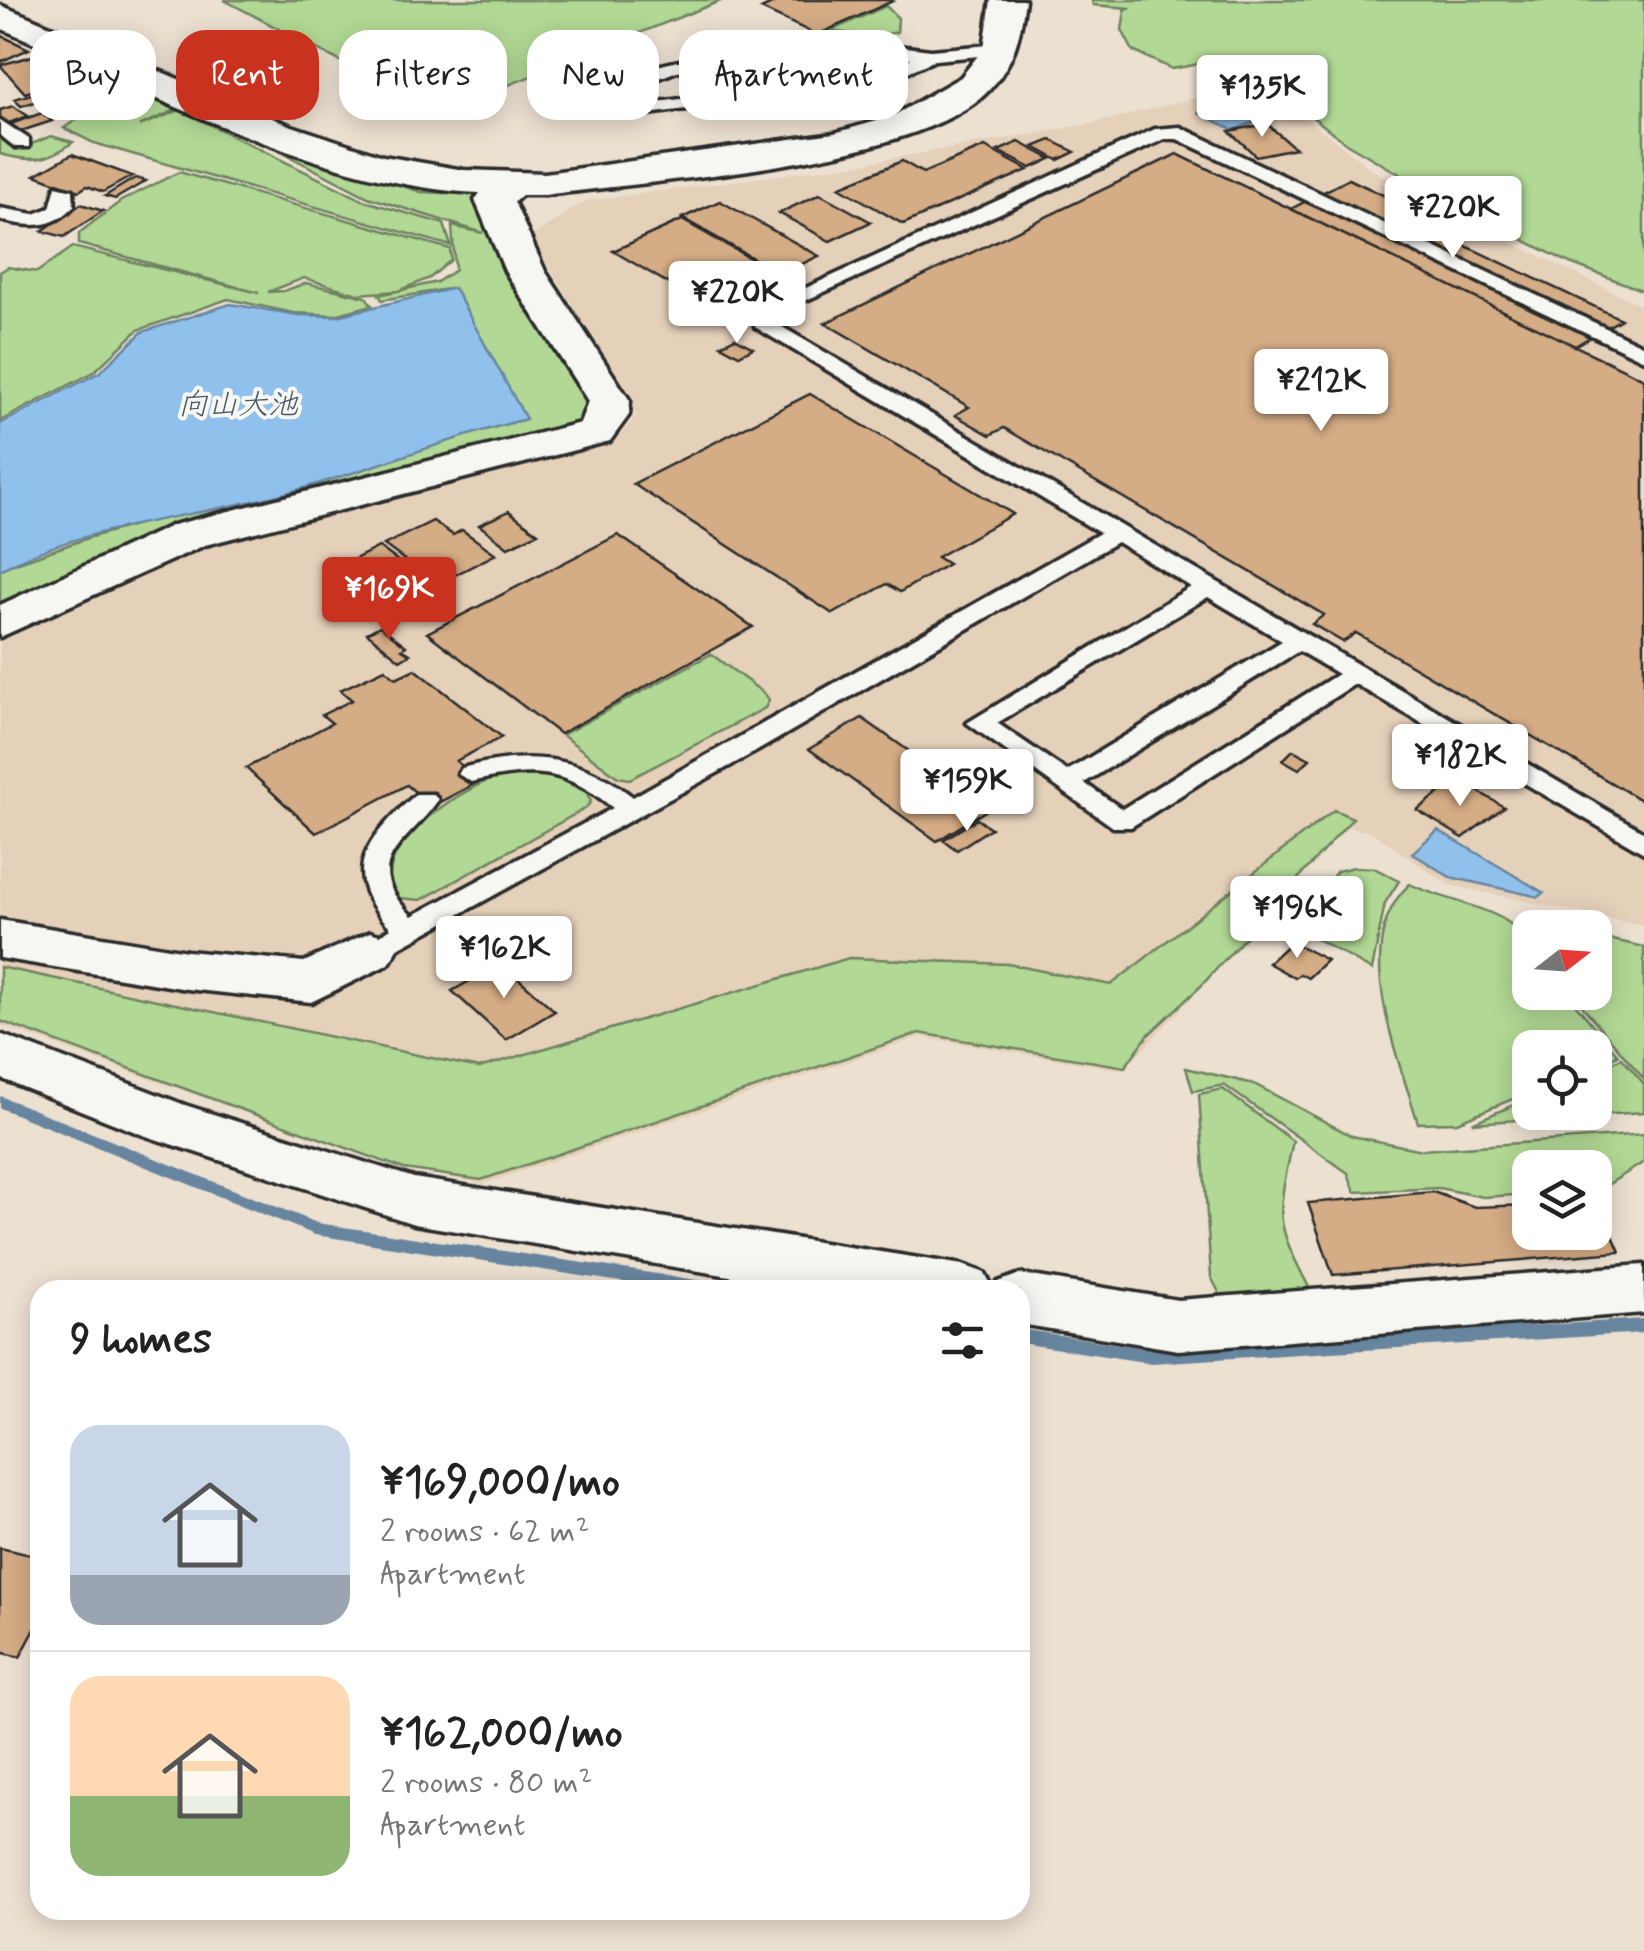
<!DOCTYPE html>
<meta charset="utf-8">
<style>
body{margin:0;font-family:Mynerve,"Klee One",sans-serif;background:#f6f6f6;color:#222;height:100vh;display:flex;flex-direction:column;font-size:38px;white-space:nowrap}
*{box-sizing:border-box;margin:0}
p{font-size:32px;color:#767676}
.icon{flex:none;width:55px;height:55px;fill:none;stroke:currentColor;stroke-width:2;stroke-linecap:round;stroke-linejoin:round}
.map{position:relative;flex:1;overflow:hidden}
.side{position:absolute;left:30px;top:1280px;width:1000px;height:640px;display:flex;flex-direction:column;background:#fff;border-radius:30px;box-shadow:0 5px 25px #0003}
.side>*{flex:none}
.guide{position:absolute;left:30px;top:30px;width:1000px;height:90px;display:flex;gap:20px}
.needle{width:65px;rotate:73deg}
.tools{position:absolute;left:1512px;top:910px;display:grid;gap:20px}
.tools a{display:grid;place-items:center;width:100px;height:100px;border-radius:20px;background:#fff;box-shadow:0 5px 25px #0003;font-size:50px}
.price{position:absolute;translate:-50% -85px;padding:0 22px;border-radius:10px;background:#fff;color:#222;font-size:32px;line-height:65px;filter:drop-shadow(0 2px 5px #0008)}
.price::after{content:'';position:absolute;left:50%;top:60px;width:30px;height:22px;margin-left:-15px;background:inherit;clip-path:polygon(0 0,100% 0,50% 100%)}
.price.active{background:#c8321e;color:#fff}
ul{padding:0;list-style:none}
li{display:flex;align-items:center;gap:30px;height:250px;padding:0 40px}
li+li{border-top:2px solid #e0e0e0}
li span{display:grid;place-items:center;flex:none;width:280px;height:200px;border-radius:30px;color:#555}
li>.icon{margin-inline-start:auto}
span .icon{width:120px;height:120px;fill:#fffc;stroke-width:1}
li b{font-size:42px}
h2{display:flex;justify-content:space-between;align-items:center;height:120px;padding:0 40px;font-size:42px}
.pill{padding:0 35px;border-radius:30px;background:#fff;box-shadow:0 5px 25px #0003;font-size:35px;line-height:90px}
.pill.active{background:#c8321e;color:#fff}
.map>svg:first-child{display:block}
</style>
<div class="map">
<svg width="1644" height="1951" viewBox="0 0 1644 1951">
<rect width="100%" height="100%" fill="#ece0d1"/>
<filter id="ink" filterUnits="userSpaceOnUse"><feTurbulence type="fractalNoise" baseFrequency=".01" numOctaves="2"/><feDisplacementMap in="SourceGraphic" scale="20" xChannelSelector="R" yChannelSelector="G"/><feConvolveMatrix kernelMatrix="1 2 1 2 8 2 1 2 1" color-interpolation-filters="sRGB"/></filter>
<g filter="url(#ink)">
<path fill="#e5d0ba" d="M1241,86L1282,100L1371,169L1427,201L1644,307V926L1449,885L1372,832L1339,825L1237,949L1124,1070L920,1037L484,1184L399,1168L0,1025V634L185,543L427,487L619,436L636,416L627,392L530,237L586,201L859,164L1096,123Z"/>
<g fill="#b1d894" stroke="#6e8260" stroke-width="2.5">
<path d="M224,0H723L478,97L455,102L408,97Z"/>
<path d="M1092,0H1644V291L1570,263L1449,203L1346,143L1305,111L1282,82L1255,70L1210,62L1172,69L1133,51L1122,30L1125,10L1129,8L1093,5Z"/>
<path d="M886,6L898,18L897,32L874,37L830,31Z"/>
<path d="M125,86L176,110L139,126L180,110L365,201L444,224L451,246L94,143L64,128Z"/>
<path d="M0,134L27,146L51,136L73,142C48,162 30,162 0,154Z"/>
<path d="M252,137L421,192L484,195L599,405L572,432L285,504L0,615V570L4,567L91,537L525,419L454,288L382,300L379,295L437,282L455,270L452,226L483,233L368,197Z"/>
<path d="M179,172L450,249L451,260L430,278L398,291L358,294L304,278L268,292L284,291L306,283L366,297L372,305L335,315L293,313L228,299L138,330L94,372L0,421V272L8,267L37,272L73,247L259,293L79,244V233L121,201Z"/>
<path d="M711,654L765,694L769,700L765,708L630,779L618,777L562,735Z"/>
<path d="M543,771L586,792L591,801L586,808L421,900L398,898C363,849 459,791 496,777C511,771 528,772 543,771Z"/>
<path d="M1334,810L1353,818L1201,986L1148,1035L1125,1067L919,1033L481,1180L404,1169L0,1021V967L479,1068L849,958L1008,964L1111,985Z"/>
<path d="M1354,867L1374,868L1399,881L1385,903L1372,970L1294,926L1337,871Z"/>
<path d="M1410,884C1445,903 1521,908 1530,952C1532,964 1530,980 1530,992L1566,993L1618,1055L1595,1065V1048H1530V1092L1457,1122L1418,1123C1398,1056 1348,940 1410,884Z"/>
<path d="M1595,936L1644,947V1079L1571,993L1595,992Z"/>
<path d="M1622,1058L1644,1084V1112L1472,1123L1530,1098V1112H1595V1069Z"/>
<path d="M1186,1068L1254,1084L1352,1136L1422,1150L1644,1134V1162L1599,1190L1595,1191V1168H1530V1194L1483,1197L1439,1188L1355,1192L1348,1173L1224,1085L1193,1091Z"/>
<path d="M1223,1089L1293,1141C1276,1220 1274,1221 1312,1293L1224,1302L1211,1277L1199,1094Z"/>
</g>
<g fill="#90c1ec" stroke="#68859f" stroke-width="2.5">
<path d="M1234,97L1267,117L1234,130L1199,113Z"/>
<path d="M454,288L526,419C444,439 367,471 286,493C196,518 83,524 0,570V424L100,372L142,332L230,304L298,315L337,316Z"/>
<path d="M1438,830L1544,893L1539,897L1450,877L1412,853Z"/>
</g>
<g fill="none" stroke-linecap="round" stroke-linejoin="round">
<g fill="#68859f" fill-rule="evenodd">
<path d="M0,1096L317,1223L717,1283L723,1285L725,1290H673L315,1235L0,1108Z"/>
<path d="M1644,1319V1333L1151,1363L1020,1343V1329L1151,1349Z"/>
</g>
</g>
<g fill="#d4ac85" stroke="#2b2b2b" stroke-width="2.5">
<path d="M780,0H891L893,1L817,35L761,9Z"/>
<path d="M0,35L29,49L0,62Z"/>
<path d="M36,55L64,81L25,93L0,65Z"/>
<path d="M53,88L61,94L21,106L14,99Z"/>
<path d="M13,106L28,116L9,123L0,117V110Z"/>
<path d="M42,113L52,121L18,132L8,125Z"/>
<path d="M1267,124L1295,148L1256,156L1229,131Z"/>
<path d="M1051,140L1075,152L1058,160L1034,147Z"/>
<path d="M1019,142L1051,159L1031,168L998,151Z"/>
<path d="M985,147L1028,170L903,224L839,187L902,161L923,173Z"/>
<path d="M72,154L132,176L103,192L87,186L79,191L35,175Z"/>
<path d="M1177,154L1644,379V802L1356,633L1343,642L1312,624L1324,615L1004,428L990,435L955,415L969,407L825,323Z"/>
<path d="M135,178L146,181L115,199L105,196Z"/>
<path d="M1349,179L1430,217L1417,223L1621,319L1575,346L1291,209Z"/>
<path d="M820,194L871,222L830,241L779,213Z"/>
<path d="M720,201L819,256L781,274L682,218Z"/>
<path d="M81,204L103,211L64,237L42,231Z"/>
<path d="M682,220L771,270L702,303L613,251Z"/>
<path d="M735,338L753,348L739,355L721,345Z"/>
<path d="M810,394L1013,514L937,557L948,564L900,592L887,584L833,614L633,484Z"/>
<path d="M509,511L538,533L508,547L479,525Z"/>
<path d="M433,521L453,535L462,530L496,554L437,584L384,545Z"/>
<path d="M618,535L753,627L560,734L427,633Z"/>
<path d="M379,547L429,584L392,603L341,566Z"/>
<path d="M380,626L406,646L402,649L410,654L400,660L367,633Z"/>
<path d="M385,669L396,678L415,669L502,737L456,761L480,781L432,806L407,785L316,833L246,768L332,723L322,715L352,700L340,690Z"/>
<path d="M862,718L990,808L937,841L809,749Z"/>
<path d="M1293,750L1310,759L1299,769L1283,760Z"/>
<path d="M1458,779L1504,807L1463,838L1417,810Z"/>
<path d="M977,819L991,828L957,850L943,840Z"/>
<path d="M1291,942L1327,960L1308,978L1300,974L1295,978L1268,963Z"/>
<path d="M501,963L555,1011L506,1040L452,991Z"/>
<path d="M1433,1192L1475,1207L1530,1205V1232H1595L1598,1201L1620,1252L1333,1275L1308,1203Z"/>
<path d="M0,1548L40,1557V1620L20,1657L0,1652Z"/>
</g>
<g fill="none" stroke-linecap="round" stroke-linejoin="round">
<defs>
<g id="service">
<path d="M880,44L931,50L1001,44L1010,49L1001,54L935,60L881,84L632,116L591,96C643,49 810,46 880,44ZM880,54L911,58L877,74L634,105L615,96L677,71L802,56Z"/>
<path d="M0,120L29,139V147H15L0,135Z"/>
<path d="M1180,127L1644,346V360L1177,139H1165L773,315L772,321L1644,832V853L1355,684L1131,827H1113L967,723L1191,587L1117,542L757,751L380,958H360L356,951L391,928C336,871 368,838 416,794H434L438,800C408,845 356,860 412,916L613,808C563,767 532,768 471,782L458,774L462,768C527,751 578,754 633,797L1100,533L755,327L753,312L1155,129ZM1208,597L1282,641L1067,771L997,723ZM1299,651L1338,674L1122,809L1084,783Z"/>
<path d="M56,186L73,190L74,206C53,230 28,227 0,220V208L34,214L50,208Z"/>
</g>
<g id="minor">
<path d="M991,0H1025C1020,36 1015,62 989,90C920,164 649,181 545,195H522L514,202L545,271L630,401L629,415L610,441L205,545L0,637V605L173,525L580,423L588,401L505,271L475,200L480,193C322,187 144,90 0,28V5L289,125L383,156L464,170L545,173L834,133L891,117L961,77L984,48Z"/>
<path d="M0,920L187,951L304,962L370,932L389,938L397,951L389,964L311,1002L187,989L0,958Z"/>
</g>
<path id="tertiary" d="M0,1034L185,1105L414,1178L963,1265L985,1273L994,1290L998,1282L1020,1274L1178,1300L1644,1265V1313L1178,1350L1020,1324V1290H814L414,1224L143,1135L0,1078Z"/>
</defs>
<use href="#service" stroke="#2b2b2b" stroke-width="7"/>
<use href="#minor" stroke="#2b2b2b" stroke-width="7"/>
<use href="#tertiary" stroke="#2b2b2b" stroke-width="7"/>
<use href="#service" fill="#f6f6f2" fill-rule="evenodd"/>
<use href="#minor" fill="#f6f6f2" fill-rule="evenodd"/>
<use href="#tertiary" fill="#f6f6f2" fill-rule="evenodd"/>
</g>
</g>
<g text-anchor="middle" stroke-width="8" stroke-linejoin="round" paint-order="stroke">
<g font-size="30" font-style="italic" fill="#495865" stroke="#f6f6f2">
<text x="238" y="414">向山大池</text>
</g>
</g>
</svg>
<div class="tools">
<a><svg class="needle" viewBox="-14 -14 28 28"><path d="M0-13l5 13h-10z" fill="#e53935"/><path d="M0 13l5-13h-10z" fill="#767676"/></svg></a>
<a><svg class="icon" aria-label="locate" viewBox="0 0 24 24"><circle cx="12" cy="12" r="6"/><path d="M12 2v4M12 18v4M2 12h4M18 12h4"/></svg></a>
<a><svg class="icon" aria-label="layers" viewBox="0 0 24 24"><path d="M12 4l9 5-9 5-9-5zM3 14l9 5 9-5"/></svg></a>
</div>
<b class="price" style="left:1262px;top:140px">¥135K</b>
<b class="price" style="left:1453px;top:261px">¥220K</b>
<b class="price" style="left:737px;top:346px">¥220K</b>
<b class="price" style="left:1321px;top:434px">¥212K</b>
<b class="price active" style="left:389px;top:642px">¥169K</b>
<b class="price" style="left:1460px;top:809px">¥182K</b>
<b class="price" style="left:967px;top:834px">¥159K</b>
<b class="price" style="left:1297px;top:961px">¥196K</b>
<b class="price" style="left:504px;top:1001px">¥162K</b>
<div class="guide">
<a class="pill">Buy</a>
<a class="pill active">Rent</a>
<a class="pill">Filters</a>
<a class="pill">New</a>
<a class="pill">Apartment</a>
</div>
<section class="side">
<h2>9 homes<svg class="icon" aria-label="filters" viewBox="0 0 24 24"><path d="M4 7h16M4 17h16"/><circle cx="9" cy="7" r="2"/><circle cx="15" cy="17" r="2"/></svg></h2>
<ul>
<li><span style="background:linear-gradient(#c9d6e8 75%,#9aa5b1 0)"><svg class="icon" aria-label="home" viewBox="0 0 24 24"><path d="M3 11l9-7 9 7M6 9v11h12V9"/></svg></span><div><b>¥169,000/mo</b><p>2 rooms · 62 m²</p><p>Apartment</p></div></li>
<li><span style="background:linear-gradient(#ffd9b3 60%,#8fb573 0)"><svg class="icon" aria-label="home" viewBox="0 0 24 24"><path d="M3 11l9-7 9 7M6 9v11h12V9"/></svg></span><div><b>¥162,000/mo</b><p>2 rooms · 80 m²</p><p>Apartment</p></div></li>
</ul>
</section>
</div>
